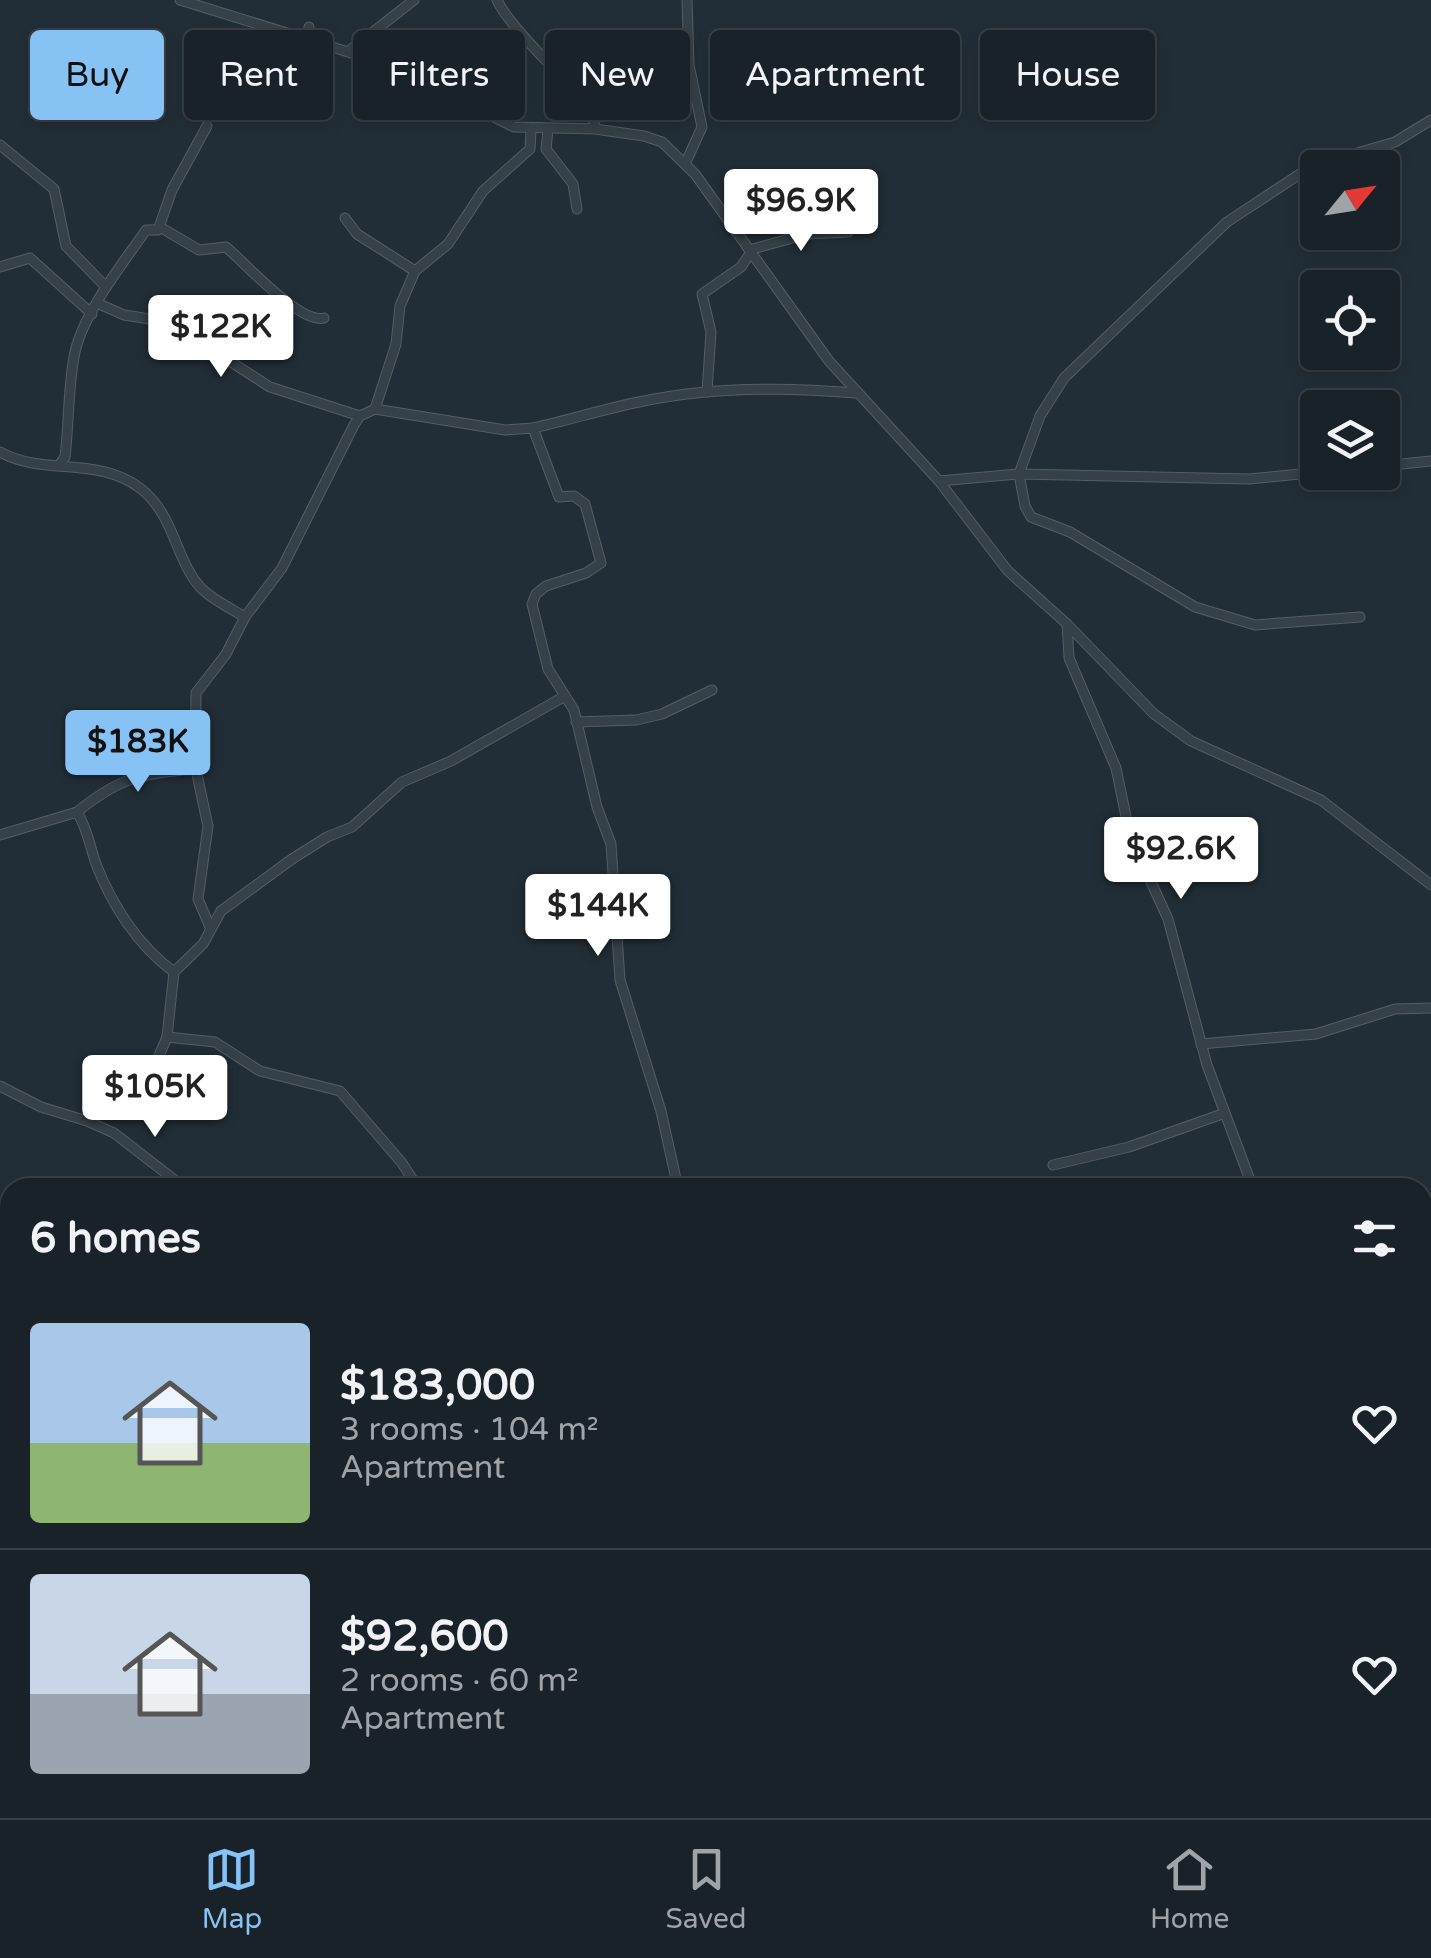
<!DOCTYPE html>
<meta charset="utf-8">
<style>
body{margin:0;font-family:"Varela Round",sans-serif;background:#272f35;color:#f1f3f6;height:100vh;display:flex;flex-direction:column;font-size:38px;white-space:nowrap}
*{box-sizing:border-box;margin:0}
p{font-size:32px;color:#9fa4a8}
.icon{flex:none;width:55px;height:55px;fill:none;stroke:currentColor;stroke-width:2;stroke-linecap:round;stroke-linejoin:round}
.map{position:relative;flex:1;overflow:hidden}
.side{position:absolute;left:0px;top:1178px;width:1432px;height:642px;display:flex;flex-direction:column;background:#1a2229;border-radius:30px 30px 0 0;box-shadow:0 5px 15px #0003,0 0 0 2px #383f46}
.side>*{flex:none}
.banner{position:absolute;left:30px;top:30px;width:1372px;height:90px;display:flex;gap:20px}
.needle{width:65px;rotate:60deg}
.tools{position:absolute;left:1300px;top:150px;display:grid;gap:20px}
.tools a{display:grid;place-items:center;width:100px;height:100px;border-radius:10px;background:#1a2229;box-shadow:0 5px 15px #0003,0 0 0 2px #383f46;font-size:50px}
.price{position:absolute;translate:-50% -85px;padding:0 22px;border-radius:10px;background:#fff;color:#222;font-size:32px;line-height:65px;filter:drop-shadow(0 2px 5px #0008)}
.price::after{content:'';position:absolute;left:50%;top:60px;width:30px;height:22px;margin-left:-15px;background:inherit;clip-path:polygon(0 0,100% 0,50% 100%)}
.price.current{background:#86c2f3;color:#111}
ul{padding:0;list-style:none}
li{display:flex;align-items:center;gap:30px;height:250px;padding:0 30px}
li+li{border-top:2px solid #383f46}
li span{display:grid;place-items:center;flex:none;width:280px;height:200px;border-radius:10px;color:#555}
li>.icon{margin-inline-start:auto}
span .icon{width:120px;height:120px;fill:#fffc;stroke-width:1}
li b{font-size:42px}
h2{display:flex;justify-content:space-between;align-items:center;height:120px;padding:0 30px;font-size:42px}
.pill{padding:0 35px;border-radius:10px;background:#1a2229;box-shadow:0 5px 15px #0003,0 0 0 2px #383f46;font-size:35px;line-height:90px}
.pill.current{background:#86c2f3;color:#111}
.tabs{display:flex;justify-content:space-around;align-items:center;height:140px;border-top:2px solid #383f46;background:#1a2229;font-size:28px;color:#9fa4a8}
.tabs a{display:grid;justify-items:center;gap:5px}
.tabs .current{color:#86c2f3}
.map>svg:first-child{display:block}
</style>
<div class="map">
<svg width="1431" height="1818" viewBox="0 0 1431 1818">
<rect width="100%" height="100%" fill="#222e37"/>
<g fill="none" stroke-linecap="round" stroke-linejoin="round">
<defs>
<g id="minor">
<path d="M180,0L387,64L514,127L595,129L644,136L662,142L695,174L829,361L939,481L1008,571L1067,624L1154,714L1191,741L1321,800L1431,885"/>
<path d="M497,0C514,37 596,101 595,129"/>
<path d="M350,50L414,0"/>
<path d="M232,88L281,105L305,106L309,27"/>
<path d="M647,90L692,79"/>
<path d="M531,130L530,149L483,191L448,244L415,271L400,306L396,344L375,409L505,430L533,428L559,497L574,496L585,504L601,563L586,573L546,586L536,594L532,604L548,669L574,710L597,807L611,844L620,980L661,1111L678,1188"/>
<path d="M548,130L546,149L573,184L577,209"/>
<path d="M0,145L54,189L66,246L106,287"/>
<path d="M686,162L702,127L689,65L687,0"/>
<path d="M345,218L357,234L415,271"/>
<path d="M160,227L199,250L226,247C246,264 300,324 324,318"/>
<path d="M749,250L807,234L848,232"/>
<path d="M0,267L30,258L92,314"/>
<path d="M99,304L124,315L169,322L270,387L360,416"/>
<path d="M707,392L711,332L702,294L741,267L751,252"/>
<path d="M533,428C569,420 604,409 639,402C708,387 786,387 856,393"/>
<path d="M0,452C43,476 98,456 140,488C175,515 175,559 200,587C211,599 230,608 245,617"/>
<path d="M60,464L65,457C69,424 68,390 74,357C81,315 122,265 146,230H158L172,190L207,126"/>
<path d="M1382,466L1431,461"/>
<path d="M939,481L1019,474L1249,479L1320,472"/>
<path d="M1360,617L1255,625L1195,607L1070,532L1031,517L1025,506L1019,474L1040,416L1064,378L1227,222L1312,166L1395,142L1431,120"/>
<path d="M1067,624L1069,658L1116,768L1130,836L1168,919L1207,1065L1253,1188"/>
<path d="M576,722L636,720L662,714L712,690"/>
<path d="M77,812C120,777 142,773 196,769"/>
<path d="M0,835L77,812C87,827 90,847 96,864C112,905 138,946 174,972"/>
<path d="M210,927L198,899L208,826L195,765L196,693L226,654L245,617L282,568L354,425L360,416L375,409"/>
<path d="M167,1037L215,1042L260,1071L340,1091L402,1163L418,1188"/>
<path d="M1201,1044L1316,1034L1395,1009L1431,1008"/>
<path d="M0,1086L41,1107L87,1121"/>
<path d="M1053,1165L1129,1147L1225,1113"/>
<path d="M185,1188L114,1133L87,1121L138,1084L155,1065L167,1037L174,972L203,944L221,911L292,859L327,837L352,827L402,782L451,761L565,696"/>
<path d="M0,1253L10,1255"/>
<path d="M0,1421L10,1412"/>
<path d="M0,1436L10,1448"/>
<path d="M0,1658V1683"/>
<path d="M1422,1740L1431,1738"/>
<path d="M178,1810L181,1818"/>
<path d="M854,1810L859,1818"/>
<path d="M1357,1818L1359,1810"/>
</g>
</defs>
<use href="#minor" stroke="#535e66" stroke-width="11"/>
<use href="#minor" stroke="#354048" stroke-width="9"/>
</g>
</svg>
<div class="tools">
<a><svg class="needle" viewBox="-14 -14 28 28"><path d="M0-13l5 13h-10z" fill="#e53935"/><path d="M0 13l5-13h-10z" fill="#9fa4a8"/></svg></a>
<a><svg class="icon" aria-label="locate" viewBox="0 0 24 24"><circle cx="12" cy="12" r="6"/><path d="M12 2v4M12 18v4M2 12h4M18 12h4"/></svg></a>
<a><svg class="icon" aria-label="layers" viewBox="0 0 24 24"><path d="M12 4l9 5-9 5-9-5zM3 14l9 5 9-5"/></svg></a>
</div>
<b class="price" style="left:801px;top:254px">$96.9K</b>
<b class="price" style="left:221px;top:380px">$122K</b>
<b class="price current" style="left:138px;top:795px">$183K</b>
<b class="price" style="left:1181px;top:902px">$92.6K</b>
<b class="price" style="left:598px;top:959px">$144K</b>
<b class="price" style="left:155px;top:1140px">$105K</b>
<div class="banner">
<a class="pill current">Buy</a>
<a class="pill">Rent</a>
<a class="pill">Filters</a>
<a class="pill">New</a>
<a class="pill">Apartment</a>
<a class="pill">House</a>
</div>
<section class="side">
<h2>6 homes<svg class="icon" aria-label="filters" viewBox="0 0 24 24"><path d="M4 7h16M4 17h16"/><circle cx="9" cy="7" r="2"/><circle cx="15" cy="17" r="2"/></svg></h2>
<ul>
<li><span style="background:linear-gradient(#a9c7e8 60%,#8fb573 0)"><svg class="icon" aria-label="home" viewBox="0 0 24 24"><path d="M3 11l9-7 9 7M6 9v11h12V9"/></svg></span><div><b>$183,000</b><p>3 rooms · 104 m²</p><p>Apartment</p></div><svg class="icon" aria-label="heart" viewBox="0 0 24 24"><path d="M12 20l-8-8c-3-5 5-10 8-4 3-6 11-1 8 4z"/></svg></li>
<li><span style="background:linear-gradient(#c9d6e8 60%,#9aa5b1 0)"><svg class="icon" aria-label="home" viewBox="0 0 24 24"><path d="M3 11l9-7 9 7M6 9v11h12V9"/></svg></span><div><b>$92,600</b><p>2 rooms · 60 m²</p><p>Apartment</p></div><svg class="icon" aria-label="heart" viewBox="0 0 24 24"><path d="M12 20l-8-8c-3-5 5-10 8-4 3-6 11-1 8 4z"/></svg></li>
</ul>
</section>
</div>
<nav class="tabs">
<a class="current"><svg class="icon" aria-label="map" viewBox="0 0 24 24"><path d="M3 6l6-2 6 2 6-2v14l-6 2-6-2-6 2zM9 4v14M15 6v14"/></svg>Map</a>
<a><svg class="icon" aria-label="saved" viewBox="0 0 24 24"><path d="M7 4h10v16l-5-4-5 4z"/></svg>Saved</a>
<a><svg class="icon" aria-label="home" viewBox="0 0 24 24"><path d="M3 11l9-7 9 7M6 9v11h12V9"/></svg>Home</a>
</nav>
